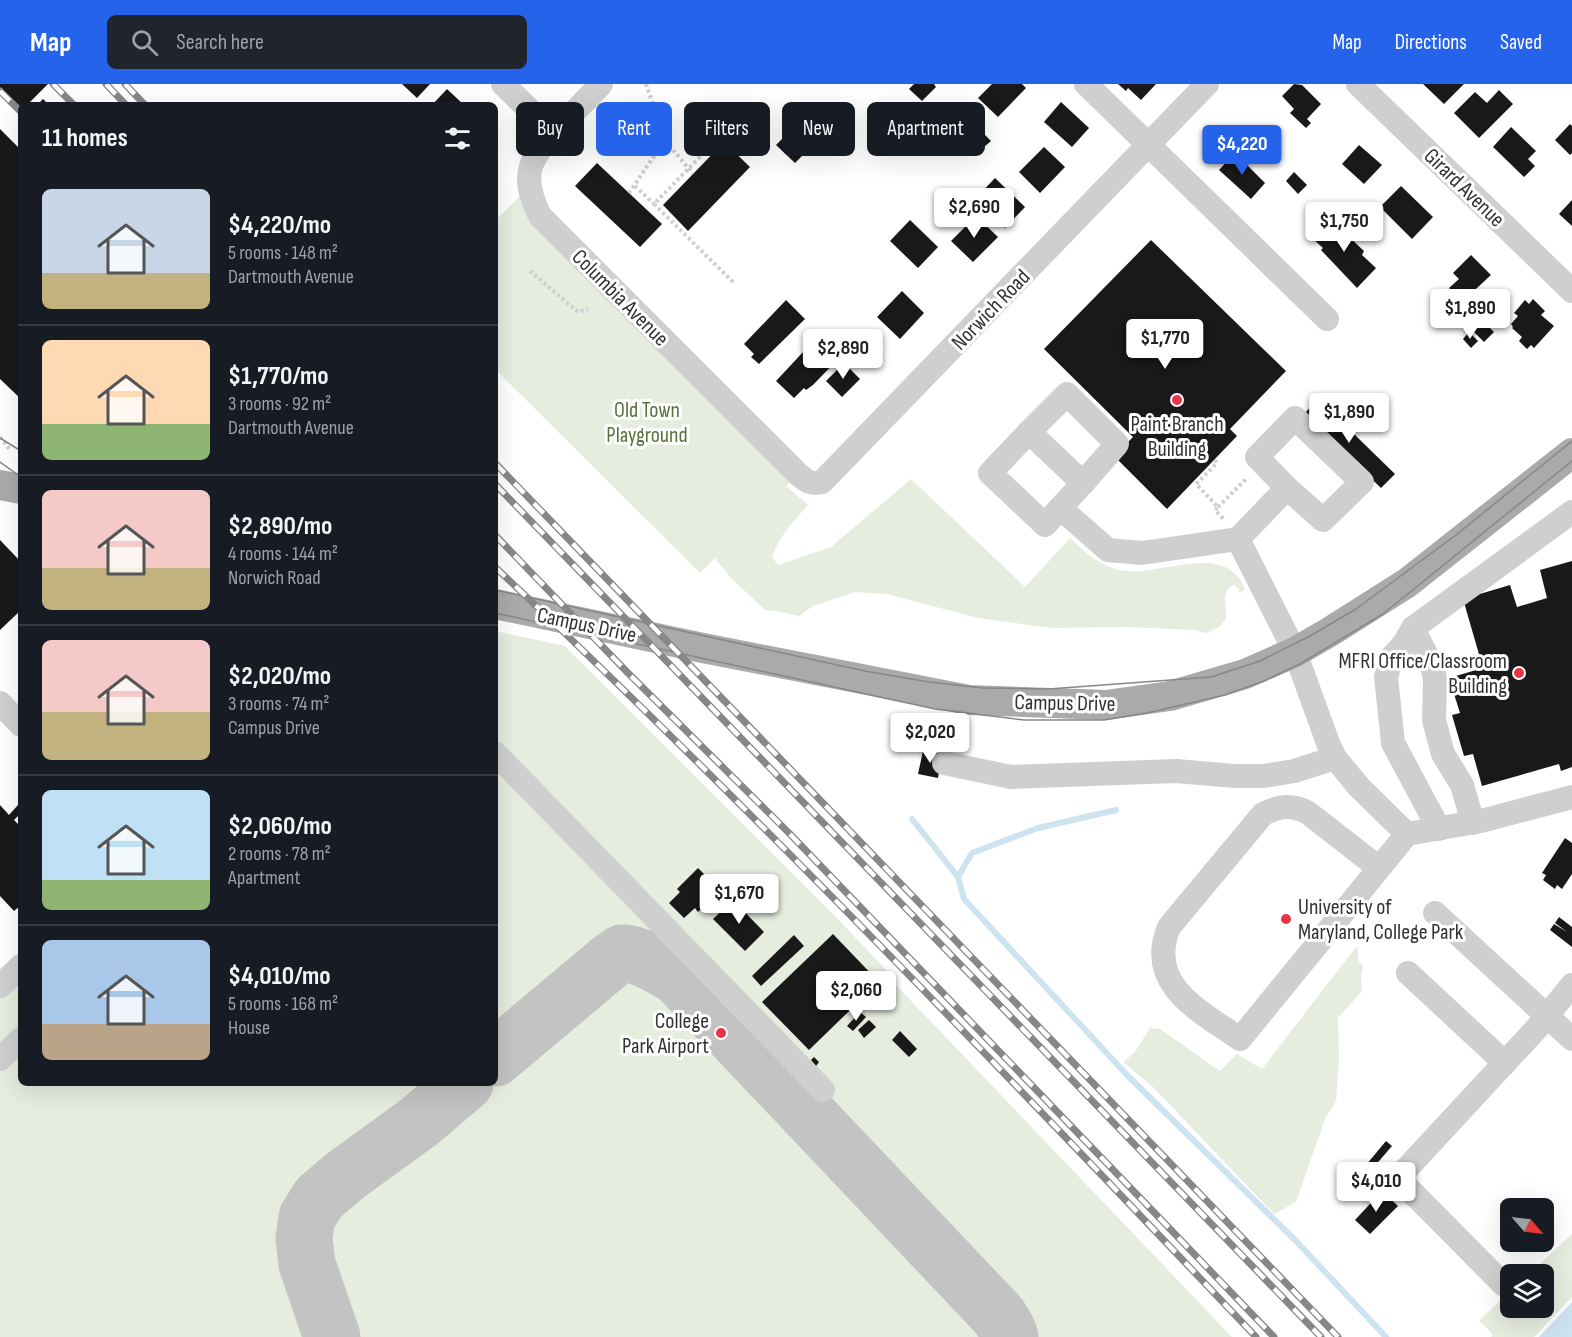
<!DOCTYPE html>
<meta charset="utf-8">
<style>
body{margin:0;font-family:"Sofia Sans Condensed",sans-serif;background:#20242c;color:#f1f3f6;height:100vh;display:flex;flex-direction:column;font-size:22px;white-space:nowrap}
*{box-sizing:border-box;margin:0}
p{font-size:20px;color:#9ea1a6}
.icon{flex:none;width:33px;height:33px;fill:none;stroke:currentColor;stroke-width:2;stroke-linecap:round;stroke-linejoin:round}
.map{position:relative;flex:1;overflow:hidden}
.sheet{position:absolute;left:18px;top:18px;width:480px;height:984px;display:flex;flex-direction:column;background:#171b24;border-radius:9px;box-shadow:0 6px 24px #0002}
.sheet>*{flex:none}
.hud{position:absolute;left:516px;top:18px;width:570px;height:54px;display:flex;gap:12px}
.needle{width:39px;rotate:118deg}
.buttons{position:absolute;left:1500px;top:1114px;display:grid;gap:12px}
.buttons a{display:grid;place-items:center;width:54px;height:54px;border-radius:9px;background:#171b24;box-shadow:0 6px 24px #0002;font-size:30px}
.price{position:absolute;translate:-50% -51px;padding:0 14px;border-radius:6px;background:#fff;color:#222;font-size:20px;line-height:39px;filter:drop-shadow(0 2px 3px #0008)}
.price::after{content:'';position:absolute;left:50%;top:36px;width:18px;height:14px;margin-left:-9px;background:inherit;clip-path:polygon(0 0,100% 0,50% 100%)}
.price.selected{background:#2563eb;color:#fff}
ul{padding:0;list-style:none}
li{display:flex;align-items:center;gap:18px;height:150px;padding:0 24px}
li+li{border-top:2px solid #363941}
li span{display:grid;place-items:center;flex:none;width:168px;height:120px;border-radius:9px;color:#555}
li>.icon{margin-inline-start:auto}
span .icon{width:72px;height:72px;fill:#fffc;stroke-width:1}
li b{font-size:26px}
h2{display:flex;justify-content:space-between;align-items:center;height:72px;padding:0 24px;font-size:26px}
.tag{padding:0 21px;border-radius:9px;background:#171b24;box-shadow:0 6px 24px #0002;font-size:21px;line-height:54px}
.tag.selected{background:#2563eb;color:#fff}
header{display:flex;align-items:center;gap:36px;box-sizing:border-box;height:84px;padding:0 30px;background:#2563eb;color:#fff}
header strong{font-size:28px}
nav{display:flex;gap:33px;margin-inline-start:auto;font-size:21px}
.search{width:420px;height:54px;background:#20242c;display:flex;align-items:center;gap:15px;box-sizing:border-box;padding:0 21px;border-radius:9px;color:#9ea1a6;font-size:22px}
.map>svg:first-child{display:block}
</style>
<header>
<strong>Map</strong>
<div class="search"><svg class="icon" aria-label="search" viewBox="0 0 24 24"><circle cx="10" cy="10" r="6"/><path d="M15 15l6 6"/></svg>Search here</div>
<nav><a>Map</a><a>Directions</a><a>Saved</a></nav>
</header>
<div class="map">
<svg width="1572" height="1253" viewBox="0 0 1572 1253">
<rect width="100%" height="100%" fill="#fff"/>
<g fill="#e6ecde">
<path d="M529,103L798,390L786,402L808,421C793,438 779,452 772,473L778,481L831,463L911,395L1025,503L1070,454C1086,469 1100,483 1124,487C1161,492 1226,456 1245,505L1240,509L1238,504L1234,501L1228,504L1225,512L1226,535L1219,543L1206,549L1196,546L1126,543L1052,544L978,534L887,510L855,508L813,522L799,532L776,527L765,526L729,492L715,474L700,489L495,285V137Z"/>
<path d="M495,547L565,562L834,831L890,890L894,899L1232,1253H0V897L21,876V999H495Z"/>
<path d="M1356,863L1358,865V876L1363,882L1361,894L1362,907L1338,934L1339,975L1336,1017L1325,1035L1296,1118L1274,1130L1153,1003L1123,978L1135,968L1150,944L1160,945L1220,987L1237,970L1262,985Z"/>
<path d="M1572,1150V1213L1534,1253H1491L1493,1250L1479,1237L1510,1207V1224H1544V1191H1528Z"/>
</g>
<path fill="#cde3ef" d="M1572,1218V1253H1539Z"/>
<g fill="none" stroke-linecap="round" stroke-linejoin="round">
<g stroke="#cde3ef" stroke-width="6">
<path d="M1116,726L1038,744L972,769L958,793L964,815L1128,992L1296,1157L1386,1253"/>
<path d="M912,735L958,793"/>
</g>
<g stroke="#c3c3c3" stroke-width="57">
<path d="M495,974L614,874C617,873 619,870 622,869C635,867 669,887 679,894L999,1232L1007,1245L1010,1253"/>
<path d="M332,1253L307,1180L304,1154L307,1133L319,1114L346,1091L419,1038L465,999"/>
</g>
</g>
<g fill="#191919">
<path d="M0,0H48L27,21H21V26L0,5Z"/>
<path d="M402,0H430L417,14Z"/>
<path d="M914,0H934L936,3L922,17L909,5Z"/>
<path d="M992,0H1022L1026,4L998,33L978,14Z"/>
<path d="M1118,0H1156L1141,16L1128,4L1126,7Z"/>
<path d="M1294,0L1302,1L1321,20L1307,35L1311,39L1306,44L1290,29L1294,25L1282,12Z"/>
<path d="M1423,0H1464L1444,20Z"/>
<path d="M447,5L464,21H432Z"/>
<path d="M1499,6L1513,20L1479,54L1454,29L1475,8L1487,19Z"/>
<path d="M43,15L49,21H41L39,19Z"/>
<path d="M1061,18L1089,44L1072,63L1044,38Z"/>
<path d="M1570,40L1572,42V69L1570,71L1555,56Z"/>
<path d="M1511,43L1536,67L1528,75L1535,82L1524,93L1493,63Z"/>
<path d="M793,44L812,62L795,79L776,61Z"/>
<path d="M0,45L21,66V315L0,295Z"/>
<path d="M982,48L991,57L977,69L969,61Z"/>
<path d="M724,58L750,83L688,147L663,121Z"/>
<path d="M1359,61L1382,81L1364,100L1342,80Z"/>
<path d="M1044,63L1065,83L1040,109L1019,88Z"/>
<path d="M1235,69L1265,99L1251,115L1219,86Z"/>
<path d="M597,79L662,140L640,163L575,102Z"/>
<path d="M1294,88L1307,101L1298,110L1286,97Z"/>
<path d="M995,94L1025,123L1005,144L975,115Z"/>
<path d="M1401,102L1433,133L1412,155L1380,123Z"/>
<path d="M1572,116V142L1559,130Z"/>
<path d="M976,132L998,153L973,178L951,157Z"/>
<path d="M1329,134L1364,167L1362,171L1376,184L1357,204L1321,166L1323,164L1311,153Z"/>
<path d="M910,136L938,163L918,184L890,157Z"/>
<path d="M1151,156L1286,287L1230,345L1237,352L1167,425L1114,372L1133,353L1044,265Z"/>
<path d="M1471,171L1491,191L1463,217L1449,204L1459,195L1453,189Z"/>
<path d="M902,207L924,229L900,255L877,233Z"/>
<path d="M1533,215L1545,227L1541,231L1554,242L1534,264L1531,261L1527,265L1519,257L1522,253L1512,244L1513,243L1511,240L1518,232L1514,229L1525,216L1529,220Z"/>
<path d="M786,216L805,235L759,280L751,273L754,270L744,260Z"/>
<path d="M1483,237L1494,248L1484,258L1473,247Z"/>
<path d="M1469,248L1478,257L1471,264L1463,255Z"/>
<path d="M818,252L840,273L813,301L806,306L804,304L794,314L776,297Z"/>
<path d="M844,279L860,295L842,313L826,297Z"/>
<path d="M1318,315L1395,390L1381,404L1304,330Z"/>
<path d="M0,456L21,478V526L0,546Z"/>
<path d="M1572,477V683L1561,687L1559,680L1482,702L1473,670L1464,672L1452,631L1460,629L1449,594L1483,584L1463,515L1510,501L1517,523L1547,514L1540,486Z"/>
<path d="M923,667L942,670L938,694L918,690Z"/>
<path d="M0,721L9,731L18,721L21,724V729L14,736L21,743V821L14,827L0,812Z"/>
<path d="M1565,754L1572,759V790L1562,805L1557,801L1555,805L1543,796L1546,791L1542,789Z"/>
<path d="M698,784L720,806L698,828L695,824L684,834L669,819L680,808L677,805Z"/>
<path d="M733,816L764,848L745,867L713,835Z"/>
<path d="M1559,833L1572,843V863L1550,846L1554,840L1567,848L1555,839Z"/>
<path d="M833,850L879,898L809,966L762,918Z"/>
<path d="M794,851L804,862L761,902L752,892Z"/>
<path d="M860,928L866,933L853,947L847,942Z"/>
<path d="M869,936L876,943L864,954L858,946Z"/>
<path d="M900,947L917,965L909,973L892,956Z"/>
<path d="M814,973L819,978L816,982L811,976Z"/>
<path d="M1386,1057L1392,1062L1367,1091L1361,1087Z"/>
<path d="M1382,1107L1398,1122L1370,1150L1355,1136Z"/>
<path d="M1510,1125V1140L1505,1146L1502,1143L1505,1140L1501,1136Z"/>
</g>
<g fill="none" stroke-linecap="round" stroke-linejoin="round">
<g stroke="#cfcfcf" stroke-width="4" stroke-dasharray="3 3" stroke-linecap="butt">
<path d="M646,0L665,56L693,90"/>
<path d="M635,102L654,120"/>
<path d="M629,109L665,56"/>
<path d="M530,187L578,228L588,225"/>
<path d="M733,198L654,120L733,39"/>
<path d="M0,353L10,366"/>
<path d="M1215,376L1217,379L1196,400L1218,423L1215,426L1224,435"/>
<path d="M1218,423L1247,394"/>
<path d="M20,742L21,741"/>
</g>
<g stroke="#cfcfcf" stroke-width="24">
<path d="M503,0L554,50"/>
<path d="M601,0C588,14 575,27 562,41C531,73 518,88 540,132L798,390C806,397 811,401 822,398L1207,0"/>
<path d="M1086,0L1327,235"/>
<path d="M1358,0L1572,207"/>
<path d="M1029,348L1067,310L1117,360L1083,399"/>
<path d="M1238,455L1287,404L1323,436L1362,398L1295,334L1257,373L1287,404"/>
<path d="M1413,544L1432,582L1435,595L1434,636L1443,670L1462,701L1473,739"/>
<path d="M0,619L21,641"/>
<path d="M495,669L823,1006"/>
<path d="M1335,674L1359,703L1407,750L1481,737L1572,713"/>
<path d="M944,679L1011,693L1176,687L1235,692H1264L1294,687L1335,674L1328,659L1295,568L1238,455L1142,469L1108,466L1060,424L1083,399L1029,348L990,389L1045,441L1060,424"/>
<path d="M1439,745L1393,659L1386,593L1392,573L1404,560L1413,544L1572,428"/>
<path d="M1379,784L1307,728C1291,720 1279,722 1263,730L1169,843C1145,901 1200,927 1240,955L1407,750"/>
<path d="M1435,829L1572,955"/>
<path d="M1408,889L1505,979"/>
<path d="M0,902L21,882"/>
<path d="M0,975L21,955"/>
<path d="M1503,1200L1398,1094L1537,944L1572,901"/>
</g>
<g stroke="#aaa" stroke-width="30">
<path d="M0,401L21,405"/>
<path d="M495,520L703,564L969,616L1106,621L1170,612L1245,590L1295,568L1328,549L1407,499L1572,369"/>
</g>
<g stroke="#878787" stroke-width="1.5">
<path d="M0,354L21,367"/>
<path d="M0,378L21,393"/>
<path d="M495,506L865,587L929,598L983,604L1049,605L1211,593L1260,577L1310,552L1356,525L1456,451L1572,357"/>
<path d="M495,529L935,625L1024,636H1104L1147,629L1225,611L1264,597L1300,580L1383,530L1572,377"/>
</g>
<defs>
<g id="rail">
<path d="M53,0L74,21"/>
<path d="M106,0L126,21"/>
<path d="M125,0L145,21"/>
<path d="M0,7L21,28"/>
<path d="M495,379L1338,1253"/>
<path d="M495,400L1321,1253"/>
<path d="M495,451L627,588L789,749L1274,1253"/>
<path d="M495,483C758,730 1007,991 1256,1253"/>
</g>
</defs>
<use href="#rail" stroke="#878787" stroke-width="7"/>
<use href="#rail" stroke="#fff" stroke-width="4.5" stroke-dasharray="14" stroke-linecap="butt"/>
</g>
<g fill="#eb3348" stroke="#fff" stroke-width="2">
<circle cx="1177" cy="316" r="6"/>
<circle cx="1519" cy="589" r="6"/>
<circle cx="1286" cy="835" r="6"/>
<circle cx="721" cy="949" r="6"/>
</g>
<g text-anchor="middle" stroke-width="6" stroke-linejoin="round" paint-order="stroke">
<g font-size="22" fill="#323232" stroke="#fff">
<text transform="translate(1465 103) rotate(44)" y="8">Girard Avenue</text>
<text transform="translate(621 213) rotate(45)" y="8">Columbia Avenue</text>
<text transform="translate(990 225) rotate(-46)" y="8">Norwich Road</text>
<text transform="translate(587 540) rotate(12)" y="8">Campus Drive</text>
<text transform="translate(1065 618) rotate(1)" y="8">Campus Drive</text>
</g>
<g font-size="22" fill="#57713d" stroke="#fff">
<text x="647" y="333">Old Town<tspan x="647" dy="25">Playground</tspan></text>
</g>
<g font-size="22" fill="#323232" stroke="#fff" text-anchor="end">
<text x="1177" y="347" text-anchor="middle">Paint Branch<tspan x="1177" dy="25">Building</tspan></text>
<text x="1507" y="584">MFRI Office/Classroom<tspan x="1507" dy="25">Building</tspan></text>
<text x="1298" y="830" text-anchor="start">University of<tspan x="1298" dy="25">Maryland, College Park</tspan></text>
<text x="709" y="944">College<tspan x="709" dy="25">Park Airport</tspan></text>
</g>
</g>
</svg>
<div class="buttons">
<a><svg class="needle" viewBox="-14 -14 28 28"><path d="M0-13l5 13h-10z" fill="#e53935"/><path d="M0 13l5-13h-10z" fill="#9ea1a6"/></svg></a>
<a><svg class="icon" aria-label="layers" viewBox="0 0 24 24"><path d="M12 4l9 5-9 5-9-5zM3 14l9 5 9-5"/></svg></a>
</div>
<b class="price selected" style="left:1242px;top:92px">$4,220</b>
<b class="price" style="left:974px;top:155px">$2,690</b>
<b class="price" style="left:1344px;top:169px">$1,750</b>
<b class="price" style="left:1470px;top:256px">$1,890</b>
<b class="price" style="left:1165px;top:286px">$1,770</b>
<b class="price" style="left:843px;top:296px">$2,890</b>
<b class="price" style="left:1349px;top:360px">$1,890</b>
<b class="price" style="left:930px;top:680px">$2,020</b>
<b class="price" style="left:739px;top:841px">$1,670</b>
<b class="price" style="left:856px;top:938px">$2,060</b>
<b class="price" style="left:1376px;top:1129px">$4,010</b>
<div class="hud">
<a class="tag">Buy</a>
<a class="tag selected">Rent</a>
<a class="tag">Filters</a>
<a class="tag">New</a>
<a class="tag">Apartment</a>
</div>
<section class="sheet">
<h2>11 homes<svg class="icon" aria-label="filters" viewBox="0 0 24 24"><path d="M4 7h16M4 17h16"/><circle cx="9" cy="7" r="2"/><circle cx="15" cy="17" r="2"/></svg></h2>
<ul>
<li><span style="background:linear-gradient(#c9d6e8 70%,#c2b280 0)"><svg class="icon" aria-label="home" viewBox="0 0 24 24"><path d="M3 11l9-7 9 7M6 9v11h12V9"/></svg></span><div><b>$4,220/mo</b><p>5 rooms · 148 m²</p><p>Dartmouth Avenue</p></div></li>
<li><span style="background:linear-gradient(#ffd9b3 70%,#8fb573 0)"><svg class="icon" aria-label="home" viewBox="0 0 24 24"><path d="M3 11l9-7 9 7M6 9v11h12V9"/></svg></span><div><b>$1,770/mo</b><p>3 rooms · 92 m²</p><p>Dartmouth Avenue</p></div></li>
<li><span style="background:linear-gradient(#f6c9c9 65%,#c2b280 0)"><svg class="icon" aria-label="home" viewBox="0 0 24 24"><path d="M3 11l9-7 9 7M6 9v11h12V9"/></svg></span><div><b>$2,890/mo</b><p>4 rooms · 144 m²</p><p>Norwich Road</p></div></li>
<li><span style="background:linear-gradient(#f6c9c9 60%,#c2b280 0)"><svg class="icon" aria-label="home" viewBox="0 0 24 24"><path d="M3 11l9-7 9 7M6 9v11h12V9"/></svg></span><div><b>$2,020/mo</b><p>3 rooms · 74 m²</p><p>Campus Drive</p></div></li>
<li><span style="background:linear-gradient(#bfe0f5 75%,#8fb573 0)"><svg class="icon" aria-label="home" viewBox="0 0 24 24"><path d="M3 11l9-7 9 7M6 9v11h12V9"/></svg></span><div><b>$2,060/mo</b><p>2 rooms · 78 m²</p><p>Apartment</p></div></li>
<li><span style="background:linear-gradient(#a9c7e8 70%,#b9a48a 0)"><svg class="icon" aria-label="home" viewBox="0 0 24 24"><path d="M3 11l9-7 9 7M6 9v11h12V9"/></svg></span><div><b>$4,010/mo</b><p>5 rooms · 168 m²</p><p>House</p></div></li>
</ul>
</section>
</div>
